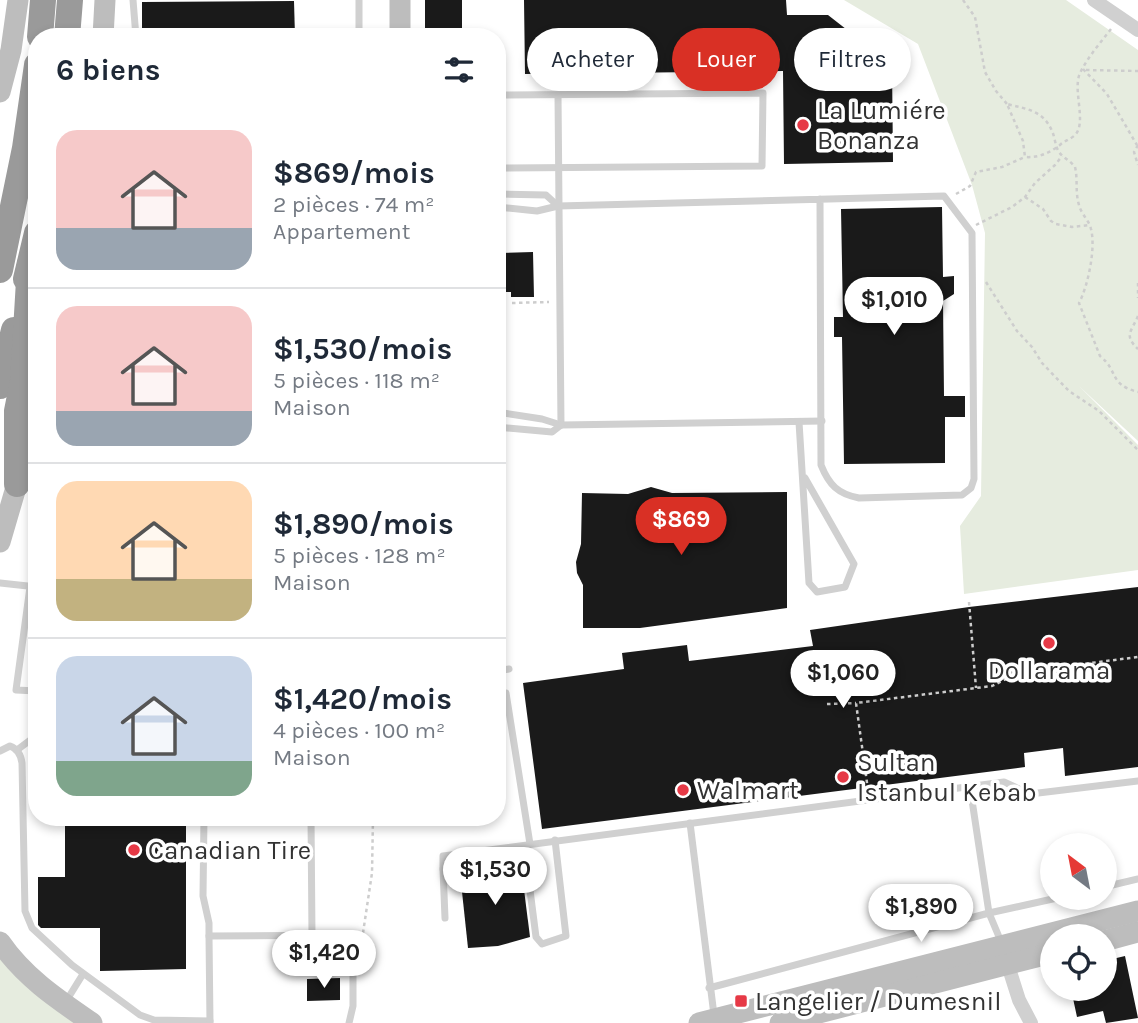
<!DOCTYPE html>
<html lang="fr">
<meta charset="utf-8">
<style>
body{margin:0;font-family:Karla,sans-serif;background:#f2f2f3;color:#1f2937;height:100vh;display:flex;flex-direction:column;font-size:26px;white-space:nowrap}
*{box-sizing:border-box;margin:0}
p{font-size:23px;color:#747a83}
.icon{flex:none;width:38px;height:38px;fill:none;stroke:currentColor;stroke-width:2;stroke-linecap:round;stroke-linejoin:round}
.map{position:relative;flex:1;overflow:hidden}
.side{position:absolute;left:28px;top:28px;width:478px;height:798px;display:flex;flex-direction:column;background:#fff;border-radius:28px;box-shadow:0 4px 10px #0003}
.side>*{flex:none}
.top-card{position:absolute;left:527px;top:28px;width:506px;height:63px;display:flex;gap:14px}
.needle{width:46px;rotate:328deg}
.tools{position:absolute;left:1040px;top:833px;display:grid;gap:14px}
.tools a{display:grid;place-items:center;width:77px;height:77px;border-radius:50%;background:#fff;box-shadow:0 4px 10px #0003;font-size:35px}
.price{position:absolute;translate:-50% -60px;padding:0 16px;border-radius:24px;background:#fff;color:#222;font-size:23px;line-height:46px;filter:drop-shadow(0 2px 4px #0008)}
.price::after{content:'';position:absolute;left:50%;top:42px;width:21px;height:16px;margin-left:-10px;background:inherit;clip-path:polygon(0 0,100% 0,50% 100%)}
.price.on{background:#d93025;color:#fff}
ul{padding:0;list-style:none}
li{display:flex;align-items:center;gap:21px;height:175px;padding:0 28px}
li+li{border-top:2px solid #e0e1e3}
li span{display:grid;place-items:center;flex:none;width:196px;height:140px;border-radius:21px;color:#555}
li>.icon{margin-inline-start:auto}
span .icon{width:84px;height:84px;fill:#fffc;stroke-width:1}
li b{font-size:30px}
h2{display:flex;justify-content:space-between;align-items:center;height:84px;padding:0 28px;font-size:30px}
.chip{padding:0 24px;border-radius:32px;background:#fff;box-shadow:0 4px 10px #0003;font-size:24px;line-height:63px}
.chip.on{background:#d93025;color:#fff}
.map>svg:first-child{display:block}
</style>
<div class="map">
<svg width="1138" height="1023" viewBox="0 0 1138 1023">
<rect width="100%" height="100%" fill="#fff"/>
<g fill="#e6ecdf">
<path d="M844,0H1066L1138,50V441L1079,386L1138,445V570L964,594L960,526L981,496L985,233L972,185L918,44Z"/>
<path d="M0,955L79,1023H0Z"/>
</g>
<g fill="#1a1a1a">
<rect x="425" y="0" width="37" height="37"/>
<path d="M524,0H786L787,15H828L892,65L893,162L784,164L783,71L525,74Z"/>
<path d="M294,1L295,37H142V2Z"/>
<path d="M942,207L943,277L954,276V294L943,301L944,396H965V417H945V463L844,464L842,337H834V317H843L841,209Z"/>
<path d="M533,252L534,297H511V292H497V253Z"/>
<path d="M651,487L672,493L787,492V608L640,628H583V585L577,573L576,562L581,544L582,493L628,494Z"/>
<path d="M1138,587V767L1065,776L1063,748L1024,753L1025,767L542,829L523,683L624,669L622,653L687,645L689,661L813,646L810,630L969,607Z"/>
<path d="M65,817H186V969L100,971V928H41L38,925V877H65Z"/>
<path d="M521,866L530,937L498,946L468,948L460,873Z"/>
<path d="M1125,956L1138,1018L1106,1023L1103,1011L1077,1017L1071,989H1104V961Z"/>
<path d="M340,978V1000L307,1001V979Z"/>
</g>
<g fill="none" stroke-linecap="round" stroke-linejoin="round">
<g stroke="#cdcdcd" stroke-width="2.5" stroke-dasharray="3.5 3.5" stroke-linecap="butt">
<path d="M963,0L975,17L985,72L996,91L1007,104"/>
<path d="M1111,29C1100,43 1088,57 1080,73C1072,91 1088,124 1074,136C1069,140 1064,141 1060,145C1049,153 1039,158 1025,157L1023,141L1007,104C1026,109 1043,110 1052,131C1055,137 1055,146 1059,152C1063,158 1070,160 1075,167C1078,179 1075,192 1079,205C1081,214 1089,220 1091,229C1096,248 1088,286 1079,303L1100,356C1119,371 1108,384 1138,392"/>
<path d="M1083,69L1107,94L1137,145"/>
<path d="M1086,70L1138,71"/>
<path d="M1138,145L1134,152L1138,165"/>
<path d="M956,194L970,186L976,172L1002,167L1025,157"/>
<path d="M1025,197L1043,209L1051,221L1056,224L1072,227L1090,225"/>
<path d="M976,225L1012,207L1025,197L1035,183L1055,165L1062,156"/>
<path d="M986,282L1017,331L1032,347L1042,363L1069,391L1099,411L1138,450"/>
<path d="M1138,283V298"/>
<path d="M497,303H503"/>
<path d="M512,303L549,302"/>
<path d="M1138,316C1132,331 1123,335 1138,349"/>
<path d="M969,602L976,688"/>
<path d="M827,704L856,703"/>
<path d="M868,790L856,703L992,686L1020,672L1138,657"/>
<path d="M363,933L372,873L373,817"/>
</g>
<g stroke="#d0d0d0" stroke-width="7">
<path d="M133,0L136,37"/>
<path d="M359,37V0"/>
<path d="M497,95L763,93L762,166L497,168"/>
<path d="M558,95L561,425"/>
<path d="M497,194L546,195L558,206"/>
<path d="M497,207L537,211L558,206L944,196L972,233L974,479L971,488L962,495L859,498C838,494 829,485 821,465L820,199"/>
<path d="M497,412L542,419L561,425L822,421"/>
<path d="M799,422L809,583L817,592L845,587L854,564L805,478"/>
<path d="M497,427L552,432L561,425"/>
<path d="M0,583L37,587"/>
<path d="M30,587L16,690L37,691"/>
<path d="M497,671L509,669"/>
<path d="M506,693L530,844"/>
<path d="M17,750L37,735"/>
<path d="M0,751L10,746C18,749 21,755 22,763L25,911L32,928L72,965L140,1015L154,1020L210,1021"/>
<path d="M970,787L989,913L1002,944"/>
<path d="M204,817L203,896L209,923V936"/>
<path d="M311,817L312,936"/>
<path d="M690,823L714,1015"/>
<path d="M443,869V856L1004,782L1030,794L1138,781"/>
<path d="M1104,887L1138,879"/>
<path d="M445,918L443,869L526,859L536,937L542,944L566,936L555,840"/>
<path d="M709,988L989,913L1057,898"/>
<path d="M65,1003L83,974"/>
<path d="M210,1023L209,936L353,935V1006L349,1023"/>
</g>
<g stroke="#d0d0d0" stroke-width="14">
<path d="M1094,0L1138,30"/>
<path d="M1005,956L1019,1000L1031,1023"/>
</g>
<g stroke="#bdbdbd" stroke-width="21">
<path d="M103,37L105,0"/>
<path d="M400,37V0"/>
<path d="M0,92L11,50L18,0"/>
<path d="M0,542L17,484L37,396"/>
<path d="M1104,941L1138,932"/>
<path d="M0,942C24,977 57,999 92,1023"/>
<path d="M699,1023L1138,911"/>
<path d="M780,1023L1052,953"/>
</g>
<g stroke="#9a9a9a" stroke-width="26">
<path d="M40,37L43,0"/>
<path d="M67,37L70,0"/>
<path d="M0,270L25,148L37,65"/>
<path d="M26,279L37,233"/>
<path d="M0,386L14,330"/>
<path d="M17,484V411L23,381L30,264"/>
</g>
</g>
<g fill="#e63946" stroke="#fff" stroke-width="2.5">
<circle cx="803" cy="125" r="7"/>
<circle cx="1049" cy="643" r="7"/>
<circle cx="843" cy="777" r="7"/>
<circle cx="683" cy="790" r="7"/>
<circle cx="134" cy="850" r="7"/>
<rect x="734" y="994" width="14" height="14" rx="3.5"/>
</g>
<g text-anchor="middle" stroke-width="7" stroke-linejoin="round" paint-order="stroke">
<g font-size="26" fill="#333" stroke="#fff" text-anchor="start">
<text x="817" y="119">La Lumiére<tspan x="817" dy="30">Bonanza</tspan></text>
<text x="1049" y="679" text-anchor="middle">Dollarama</text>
<text x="857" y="771">Sultan<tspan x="857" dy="30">Istanbul Kebab</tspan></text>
<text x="697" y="799">Walmart</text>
<text x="148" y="859">Canadian Tire</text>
<text x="755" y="1010">Langelier / Dumesnil</text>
</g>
</g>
</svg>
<div class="tools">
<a><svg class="needle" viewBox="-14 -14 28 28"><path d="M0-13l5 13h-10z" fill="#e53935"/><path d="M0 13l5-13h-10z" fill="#747a83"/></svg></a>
<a><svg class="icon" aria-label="locate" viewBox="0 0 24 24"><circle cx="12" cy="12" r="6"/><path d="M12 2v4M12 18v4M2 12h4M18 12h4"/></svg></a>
</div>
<b class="price" style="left:894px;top:337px">$1,010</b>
<b class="price on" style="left:681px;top:557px">$869</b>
<b class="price" style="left:843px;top:710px">$1,060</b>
<b class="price" style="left:495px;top:907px">$1,530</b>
<b class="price" style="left:921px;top:944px">$1,890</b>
<b class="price" style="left:324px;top:990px">$1,420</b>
<div class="top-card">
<a class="chip">Acheter</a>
<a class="chip on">Louer</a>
<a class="chip">Filtres</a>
</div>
<section class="side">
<h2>6 biens<svg class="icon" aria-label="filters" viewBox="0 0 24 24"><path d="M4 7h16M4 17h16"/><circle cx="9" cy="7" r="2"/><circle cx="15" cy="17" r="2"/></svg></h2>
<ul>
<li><span style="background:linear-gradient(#f6c9c9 70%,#9aa5b1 0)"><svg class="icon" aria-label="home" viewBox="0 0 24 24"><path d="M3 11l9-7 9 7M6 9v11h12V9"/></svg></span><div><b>$869/mois</b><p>2 pièces · 74 m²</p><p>Appartement</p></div></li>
<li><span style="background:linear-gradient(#f6c9c9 75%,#9aa5b1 0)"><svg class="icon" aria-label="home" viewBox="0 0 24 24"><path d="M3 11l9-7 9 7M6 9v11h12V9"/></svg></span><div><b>$1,530/mois</b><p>5 pièces · 118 m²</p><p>Maison</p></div></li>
<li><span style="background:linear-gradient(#ffd9b3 70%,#c2b280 0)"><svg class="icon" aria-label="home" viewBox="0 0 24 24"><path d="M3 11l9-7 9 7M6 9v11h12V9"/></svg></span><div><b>$1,890/mois</b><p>5 pièces · 128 m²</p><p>Maison</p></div></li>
<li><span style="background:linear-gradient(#c9d6e8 75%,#7fa58c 0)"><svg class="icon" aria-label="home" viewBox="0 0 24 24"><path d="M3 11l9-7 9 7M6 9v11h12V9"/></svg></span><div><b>$1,420/mois</b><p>4 pièces · 100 m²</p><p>Maison</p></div></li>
</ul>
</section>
</div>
